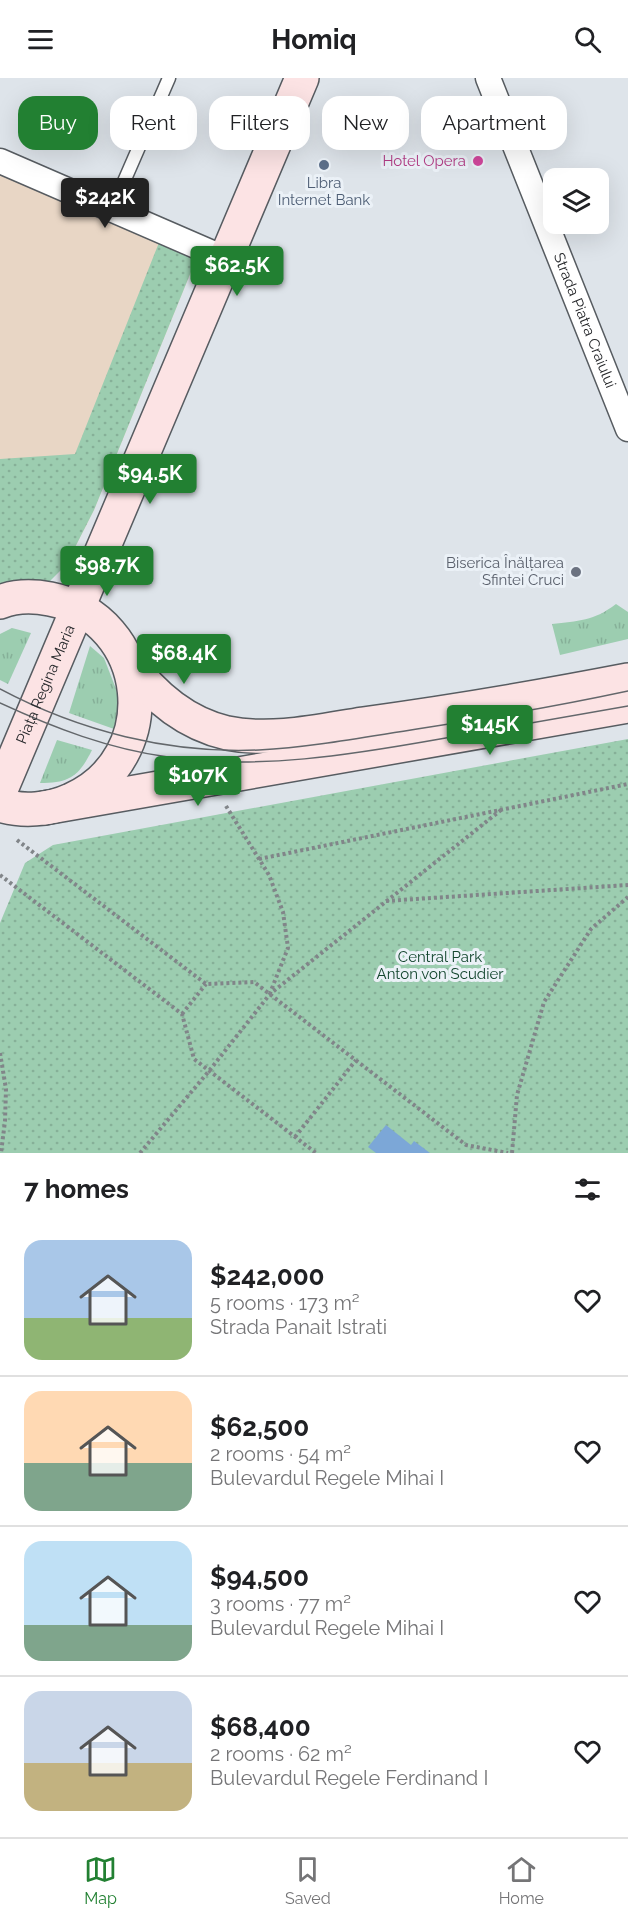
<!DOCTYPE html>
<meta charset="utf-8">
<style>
body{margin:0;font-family:Raleway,sans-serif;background:#f2f2f2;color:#202124;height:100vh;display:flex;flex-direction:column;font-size:22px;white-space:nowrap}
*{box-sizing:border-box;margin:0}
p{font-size:20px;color:#757577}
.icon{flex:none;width:33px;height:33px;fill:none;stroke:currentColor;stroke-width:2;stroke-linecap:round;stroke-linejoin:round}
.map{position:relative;height:1075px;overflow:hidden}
.side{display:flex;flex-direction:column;background:#fff;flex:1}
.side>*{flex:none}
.top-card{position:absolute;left:18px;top:18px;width:592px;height:54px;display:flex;gap:12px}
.tools{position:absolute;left:543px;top:90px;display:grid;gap:12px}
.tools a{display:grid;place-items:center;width:66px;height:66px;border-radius:12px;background:#fff;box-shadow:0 6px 24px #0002;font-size:30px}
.price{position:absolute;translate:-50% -51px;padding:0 14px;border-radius:6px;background:#228032;color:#fff;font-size:20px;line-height:39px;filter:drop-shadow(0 2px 3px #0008)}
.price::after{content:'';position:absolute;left:50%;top:36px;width:18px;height:14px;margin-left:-9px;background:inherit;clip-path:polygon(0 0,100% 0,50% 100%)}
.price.on{background:#222;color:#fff}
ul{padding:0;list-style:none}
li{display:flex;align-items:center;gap:18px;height:150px;padding:0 24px}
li+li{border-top:2px solid #e0e0e0}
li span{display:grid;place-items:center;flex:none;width:168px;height:120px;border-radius:18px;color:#555}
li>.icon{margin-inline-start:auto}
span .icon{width:72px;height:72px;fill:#fffc;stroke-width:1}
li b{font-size:26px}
h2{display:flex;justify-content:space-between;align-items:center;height:72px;padding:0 24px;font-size:26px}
.tag{padding:0 21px;border-radius:18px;background:#fff;box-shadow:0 6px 24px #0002;font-size:21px;line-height:54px}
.tag.on{background:#228032;color:#fff}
header{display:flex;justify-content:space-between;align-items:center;height:78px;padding:0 24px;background:#fff;font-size:27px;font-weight:700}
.menu{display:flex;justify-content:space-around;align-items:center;height:84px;border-top:2px solid #e0e0e0;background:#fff;font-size:16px;color:#757577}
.menu a{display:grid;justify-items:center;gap:3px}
.menu .on{color:#228032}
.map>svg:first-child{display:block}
</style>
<header><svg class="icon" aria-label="menu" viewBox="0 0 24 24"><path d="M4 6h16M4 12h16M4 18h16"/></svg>Homiq<svg class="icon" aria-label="search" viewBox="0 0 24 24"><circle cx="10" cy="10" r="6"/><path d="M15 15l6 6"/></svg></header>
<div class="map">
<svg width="628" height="1075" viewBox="0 0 628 1075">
<defs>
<pattern id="grass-tufts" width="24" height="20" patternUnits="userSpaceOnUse" patternTransform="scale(1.5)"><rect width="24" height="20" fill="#9ccdb0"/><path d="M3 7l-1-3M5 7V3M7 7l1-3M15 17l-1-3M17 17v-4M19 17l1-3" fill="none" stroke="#86b098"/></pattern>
<pattern id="park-dots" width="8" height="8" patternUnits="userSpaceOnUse" patternTransform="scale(1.5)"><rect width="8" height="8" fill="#9ccdb0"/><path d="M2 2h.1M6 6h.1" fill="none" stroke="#86b098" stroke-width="1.8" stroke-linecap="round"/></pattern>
</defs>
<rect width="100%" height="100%" fill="#dee4ea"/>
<path fill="#e8d6c5" d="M0,91L197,179L94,432L66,487L0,521Z"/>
<g fill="url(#grass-tufts)">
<path d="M616,526L628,534V561L560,577L552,546C578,543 594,543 616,526Z"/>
<path d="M12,550L31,555L8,606L0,602V556Z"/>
<path d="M90,568L104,580L116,611L119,625L114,651L69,635Z"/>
<path d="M57,662L92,672C79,698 70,705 40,705Z"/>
</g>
<g fill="url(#park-dots)">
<path d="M160,162L197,179L94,432L66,487L47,506L0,521V381L75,376Z"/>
<path d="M628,661V1075H0V845L25,785L53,767Z"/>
</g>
<path fill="#7ca7d7" d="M386,1047L411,1067L414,1063L430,1075H376L368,1069Z"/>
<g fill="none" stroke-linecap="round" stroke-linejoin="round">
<defs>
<path id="service" d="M112,131L169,0"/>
<g id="minor">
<path id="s1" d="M488,0L628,351"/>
<path d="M0,83L226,181"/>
</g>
<g id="secondary">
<path d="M0,524C15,518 34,518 50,521C152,541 166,680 71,722C50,732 22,734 0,727"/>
<path d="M127,582C152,617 184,645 227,655C272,664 319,653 363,646C452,634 540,619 628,602"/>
<path id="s2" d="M0,714L302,0"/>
<path d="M44,730L628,628"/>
</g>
</defs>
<use href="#service" stroke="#575c61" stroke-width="15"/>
<use href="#minor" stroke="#575c61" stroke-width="27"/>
<use href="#secondary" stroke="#575c61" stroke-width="36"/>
<g stroke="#818589" stroke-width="4" stroke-dasharray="3 3" stroke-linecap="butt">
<path d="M226,728L269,797L283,834L288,870L270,915"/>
<path d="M17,762L206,906L254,904L466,1067L508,1075"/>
<path d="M259,781L628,706"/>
<path d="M0,797L182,936L194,981L316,1075"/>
<path d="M386,823L628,807"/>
<path d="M182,936L206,906"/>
<path d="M0,975L6,1011L5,1043L1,1075"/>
<path d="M295,1059L356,982"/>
<path d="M140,1075L209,993L270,916L501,732"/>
<path d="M512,1075L517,1017L544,924L591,851L628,819"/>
</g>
<use href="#service" stroke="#fff" stroke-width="12"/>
<use href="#minor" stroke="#fff" stroke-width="24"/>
<use href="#secondary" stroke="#fce3e4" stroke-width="33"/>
<g stroke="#63676b" stroke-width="1.5">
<path d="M0,611C79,653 169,676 259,672C312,669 365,659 417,651C488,640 558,628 628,613"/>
<path d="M0,625C54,650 109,671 168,679C259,692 350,677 440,661C502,650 565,639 628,628"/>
</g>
</g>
<circle fill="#d1479c" stroke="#ebf1f7" stroke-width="2" cx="478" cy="83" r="6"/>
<circle fill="#5c6f8a" stroke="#ebf1f7" stroke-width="2" cx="324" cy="87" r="6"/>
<circle fill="#6b7280" stroke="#ebf1f7" stroke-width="2" cx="576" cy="494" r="6"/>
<g text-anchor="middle" stroke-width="6" stroke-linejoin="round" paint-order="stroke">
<g font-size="15" fill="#b23c85" stroke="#ebf1f7" text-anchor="end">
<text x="466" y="88">Hotel Opera</text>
</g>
<g font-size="15" fill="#4e5e75" stroke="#ebf1f7">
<text x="324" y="110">Libra<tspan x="324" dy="17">Internet Bank</tspan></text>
</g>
<g font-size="15" fill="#27292c" stroke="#ebf1f7">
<text dy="5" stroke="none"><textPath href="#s1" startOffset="261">Strada Piatra Craiului</textPath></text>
<text dy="5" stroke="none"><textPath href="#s2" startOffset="117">Piața Regina Maria</textPath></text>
</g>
<g font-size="15" fill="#5b616d" stroke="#ebf1f7" text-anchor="end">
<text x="564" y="490">Biserica Înălțarea<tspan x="564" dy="17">Sfintei Cruci</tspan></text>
</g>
<g font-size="15" fill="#13462e" stroke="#ebf1f7">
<text x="440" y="884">Central Park<tspan x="440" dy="17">Anton von Scudier</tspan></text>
</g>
</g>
</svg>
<div class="tools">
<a><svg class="icon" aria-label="layers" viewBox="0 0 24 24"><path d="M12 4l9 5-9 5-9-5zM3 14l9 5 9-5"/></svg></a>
</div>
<b class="price on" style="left:105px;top:151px">$242K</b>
<b class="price" style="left:237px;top:219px">$62.5K</b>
<b class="price" style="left:150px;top:427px">$94.5K</b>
<b class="price" style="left:107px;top:519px">$98.7K</b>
<b class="price" style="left:184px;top:607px">$68.4K</b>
<b class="price" style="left:490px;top:678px">$145K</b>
<b class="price" style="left:198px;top:729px">$107K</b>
<div class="top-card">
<a class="tag on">Buy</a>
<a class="tag">Rent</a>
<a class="tag">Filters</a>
<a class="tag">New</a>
<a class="tag">Apartment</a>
</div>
</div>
<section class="side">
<h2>7 homes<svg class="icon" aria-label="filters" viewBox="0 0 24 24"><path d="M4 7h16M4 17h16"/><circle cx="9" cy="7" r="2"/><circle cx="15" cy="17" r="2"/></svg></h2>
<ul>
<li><span style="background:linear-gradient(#a9c7e8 65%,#8fb573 0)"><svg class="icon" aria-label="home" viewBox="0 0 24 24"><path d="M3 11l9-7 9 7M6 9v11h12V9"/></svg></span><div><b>$242,000</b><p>5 rooms · 173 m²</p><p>Strada Panait Istrati</p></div><svg class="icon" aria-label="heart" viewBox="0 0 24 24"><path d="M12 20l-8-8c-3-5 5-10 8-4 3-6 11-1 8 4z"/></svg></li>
<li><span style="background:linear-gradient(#ffd9b3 60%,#7fa58c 0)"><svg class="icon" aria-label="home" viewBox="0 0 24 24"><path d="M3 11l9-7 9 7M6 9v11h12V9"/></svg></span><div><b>$62,500</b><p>2 rooms · 54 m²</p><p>Bulevardul Regele Mihai I</p></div><svg class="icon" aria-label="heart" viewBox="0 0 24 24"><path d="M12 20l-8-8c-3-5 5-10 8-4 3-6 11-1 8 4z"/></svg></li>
<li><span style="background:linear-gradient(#bfe0f5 70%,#7fa58c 0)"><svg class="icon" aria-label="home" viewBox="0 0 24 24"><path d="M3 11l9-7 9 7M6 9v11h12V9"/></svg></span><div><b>$94,500</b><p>3 rooms · 77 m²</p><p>Bulevardul Regele Mihai I</p></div><svg class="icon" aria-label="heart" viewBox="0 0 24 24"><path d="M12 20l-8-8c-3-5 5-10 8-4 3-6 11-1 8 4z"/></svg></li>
<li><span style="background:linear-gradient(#c9d6e8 60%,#c2b280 0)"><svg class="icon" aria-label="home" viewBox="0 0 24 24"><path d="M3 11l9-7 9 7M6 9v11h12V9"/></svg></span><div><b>$68,400</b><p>2 rooms · 62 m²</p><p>Bulevardul Regele Ferdinand I</p></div><svg class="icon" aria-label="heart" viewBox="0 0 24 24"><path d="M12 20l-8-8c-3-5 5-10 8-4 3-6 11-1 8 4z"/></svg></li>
</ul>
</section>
<nav class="menu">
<a class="on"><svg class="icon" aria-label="map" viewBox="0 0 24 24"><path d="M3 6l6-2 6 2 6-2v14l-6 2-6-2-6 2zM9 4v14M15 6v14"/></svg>Map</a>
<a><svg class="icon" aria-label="saved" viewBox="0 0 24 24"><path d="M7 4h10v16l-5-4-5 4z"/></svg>Saved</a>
<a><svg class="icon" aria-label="home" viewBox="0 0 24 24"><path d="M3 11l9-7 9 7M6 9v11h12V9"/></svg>Home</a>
</nav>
